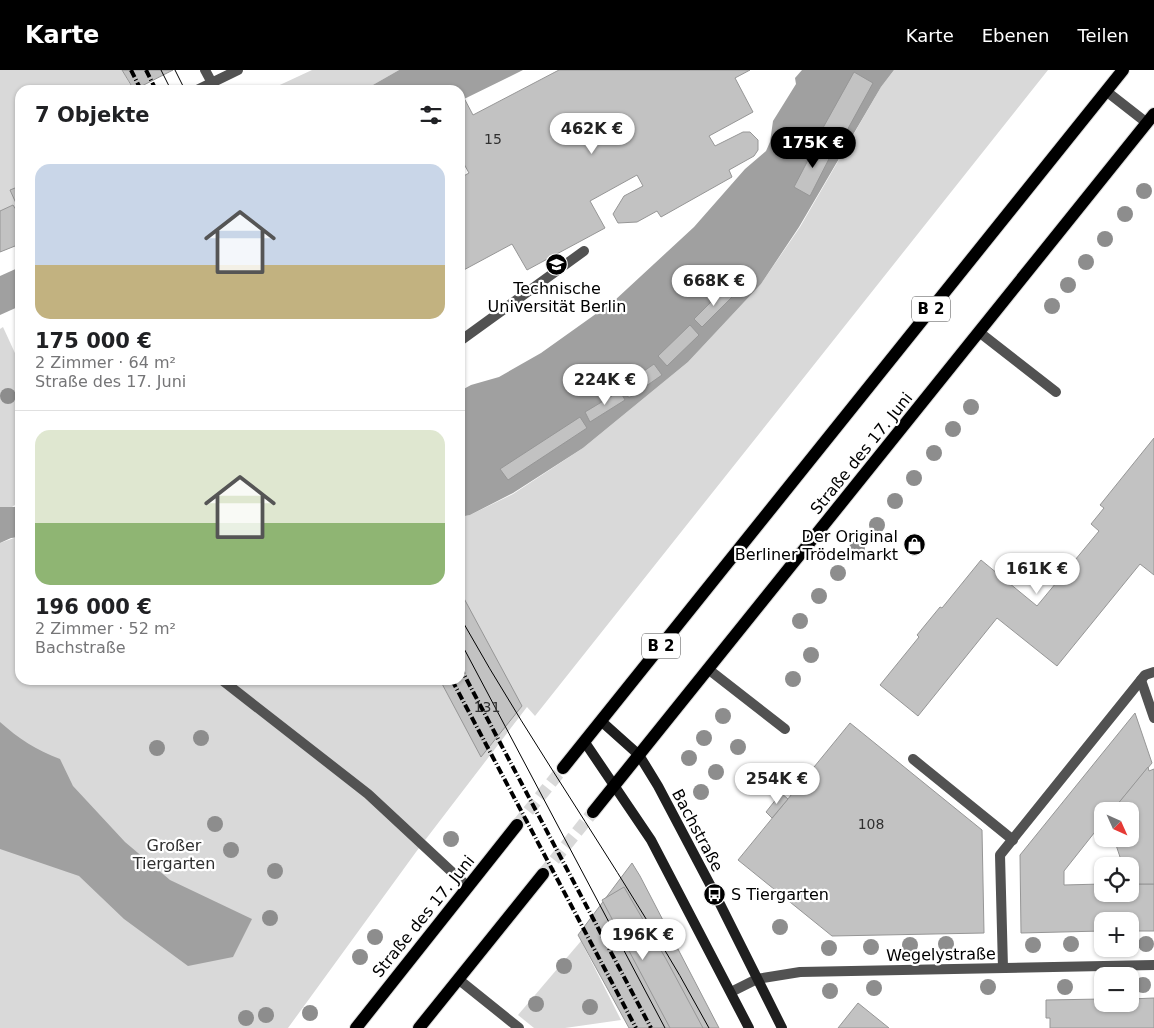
<!DOCTYPE html>
<html lang="de">
<meta charset="utf-8">
<style>
body{margin:0;font-family:"DejaVu Sans",sans-serif;background:#f2f2f2;color:#202124;height:100vh;display:flex;flex-direction:column;font-size:19px;white-space:nowrap}
*{box-sizing:border-box;margin:0}
p{font-size:16px;color:#757577}
.icon{flex:none;width:28px;height:28px;fill:none;stroke:currentColor;stroke-width:2;stroke-linecap:round;stroke-linejoin:round}
.map{position:relative;flex:1;overflow:hidden}
.sheet{position:absolute;left:15px;top:15px;width:450px;height:600px;display:flex;flex-direction:column;background:#fff;border-radius:15px;box-shadow:0 1px 4px #0004}
.sheet>*{flex:none}
.needle{width:32px;rotate:135deg}
.buttons{position:absolute;left:1094px;top:732px;display:grid;gap:10px}
.buttons a{display:grid;place-items:center;width:45px;height:45px;border-radius:10px;background:#fff;box-shadow:0 1px 4px #0004;font-size:25px}
.price{position:absolute;translate:-50% -42px;padding:0 11px;border-radius:18px;background:#fff;color:#222;font-size:16px;line-height:32px;filter:drop-shadow(0 1px 2px #0008)}
.price::after{content:'';position:absolute;left:50%;top:30px;width:15px;height:11px;margin-left:-8px;background:inherit;clip-path:polygon(0 0,100% 0,50% 100%)}
.price.active{background:#000;color:#fff}
ul{padding:0;list-style:none}
li{display:grid;align-content:center;gap:10px;height:265px;padding:0 20px}
li+li{border-top:1px solid #e0e0e0}
li span{display:grid;place-items:center;height:155px;border-radius:15px;color:#555}
li>.icon{margin-inline-start:auto}
span .icon{width:90px;height:90px;fill:#fffc;stroke-width:1}
li b{font-size:21px}
h2{display:flex;justify-content:space-between;align-items:center;height:60px;padding:0 20px;font-size:21px}
header{display:flex;align-items:center;gap:30px;box-sizing:border-box;height:70px;padding:0 25px;background:#000;color:#fff}
header strong{font-size:24px}
nav{display:flex;gap:28px;margin-inline-start:auto;font-size:18px}
.map>svg:first-child{display:block}
</style>
<header>
<strong>Karte</strong>
<nav><a>Karte</a><a>Ebenen</a><a>Teilen</a></nav>
</header>
<div class="map">
<svg width="1154" height="958" viewBox="0 0 1154 958">
<rect width="100%" height="100%" fill="#fff"/>
<g fill="#d9d9d9">
<path d="M0,0H122L133,20H20V174L0,182Z"/>
<path d="M312,0H399L364,20H269Z"/>
<path d="M894,0H1048L535,646L527,637L416,782L288,958H0V473L17,467L20,483V610H460V447L470,445L513,424L583,378L688,292L761,214L800,157L881,17Z"/>
<path d="M3,257L20,294V431L12,437H0V259Z"/>
<path d="M581,871L621,950L565,958H534L518,945Z"/>
</g>
<g fill="#a0a0a0">
<path d="M399,0H523L460,31V20H364Z"/>
<path d="M802,0H894L881,17L799,157L761,214L688,292L583,378L513,423L470,445L460,447V321L471,315L499,307L541,283L614,231L694,157L745,99L766,81L770,72L773,51L796,14L795,8Z"/>
<path d="M20,197V236L0,245V206Z"/>
<path d="M0,437H20V467L11,468L0,473Z"/>
<path d="M0,652C19,669 36,680 60,689L73,716L125,772L170,810L252,849L233,887L188,896L124,849L79,806L0,779Z"/>
</g>
<g fill="#c2c2c2" stroke="#969696">
<path d="M122,0H173L134,20Z"/>
<path d="M559,0H750L735,8L753,42L709,66L715,76L743,62H750L758,70V80L754,86L729,100L732,107L661,147L657,141L637,152L618,153L613,144L624,126L643,116L637,105L590,131L605,158L527,200L512,174L460,202V108L469,103L460,87V31L464,28L473,45Z"/>
<path d="M854,2L873,13L839,75L819,65Z"/>
<path d="M817,73L833,81L810,126L794,117Z"/>
<path d="M20,116V142L10,120Z"/>
<path d="M13,135L20,146V174L0,182V141Z"/>
<path d="M726,217L734,225L702,257L694,249Z"/>
<path d="M690,255L699,265L667,296L658,286Z"/>
<path d="M654,294L662,305L629,328L621,317Z"/>
<path d="M620,321L625,330L590,352L585,342Z"/>
<path d="M580,347L587,358L508,410L500,399Z"/>
<path d="M1154,368V505L1140,494L1057,596L997,548L918,646L880,615L919,567L917,565L940,537L942,538L981,490L1037,536L1099,461L1091,454L1104,438L1100,435Z"/>
<path d="M460,521L522,636L481,687L440,610H460Z"/>
<path d="M1135,643L1152,693L1112,741H1102V753L1064,801V815L1102,814V824H1130V814H1154V861H1130V851H1102V861L1021,863L1020,785Z"/>
<path d="M850,653L982,760L984,863L832,866L738,790Z"/>
<path d="M1148,697L1149,701L1154,699V814H1130V796H1123L1114,769H1130V741H1112Z"/>
<path d="M781,723L788,729L772,748L766,742Z"/>
<path d="M632,793L640,806L719,958H629L578,865Z"/>
<path d="M624,817L666,889L703,958H670L602,830Z"/>
<path d="M1154,928V958H1050V948H1046V930L1102,929V934H1130V929Z"/>
<path d="M858,933L889,958H838Z"/>
</g>
<g fill="none" stroke-linecap="round" stroke-linejoin="round">
<g stroke="#d9d9d9" stroke-width="12" stroke-dasharray="12 6" stroke-linecap="butt">
<path d="M517,755L563,698"/>
<path d="M543,804L593,742"/>
</g>
<defs>
<g id="primary">
<path d="M563,698L1123,0"/>
<path d="M593,742L1154,44"/>
<path d="M356,958L517,755"/>
<path d="M419,958L543,804"/>
</g>
</defs>
<use href="#primary" stroke="#dbdbdb" stroke-width="14"/>
<g stroke="#525252" stroke-width="10">
<path d="M205,0L212,13"/>
<path d="M1106,21L1147,53"/>
<path d="M979,262L1056,322"/>
<path d="M460,271L584,181"/>
<path d="M708,599L785,659"/>
<path d="M222,610L368,724L467,816"/>
<path d="M1141,610L1154,648"/>
<path d="M913,689L1013,770"/>
<path d="M1003,898L1000,785L1145,605L1154,602"/>
<path d="M458,909L519,958"/>
</g>
<g stroke="#525252" stroke-width="10">
<path d="M197,20L238,0"/>
<path d="M731,922L757,909L800,902L1154,895"/>
</g>
<g stroke="#1f1f1f" stroke-width="10">
<path d="M601,651L639,685L658,716L715,824L782,958"/>
<path d="M584,671L651,770L749,958"/>
</g>
<use href="#primary" stroke="#000" stroke-width="12"/>
<g stroke="#000" stroke-width="1">
<path d="M161,0L171,20"/>
<path d="M175,0L185,20"/>
<path d="M460,547C538,687 633,816 709,958"/>
<path d="M460,571L665,958"/>
</g>
<g stroke="#000" stroke-width="4" stroke-dasharray="8 2.5 1 2.5" stroke-linecap="butt">
<path d="M131,0L141,20"/>
<path d="M146,0L156,20"/>
<path d="M460,597L651,958"/>
<path d="M452,610L636,958"/>
</g>
</g>
<g fill="#8d8d8d">
<circle cx="1144" cy="121" r="8"/>
<circle cx="1125" cy="144" r="8"/>
<circle cx="1105" cy="169" r="8"/>
<circle cx="1086" cy="192" r="8"/>
<circle cx="1068" cy="215" r="8"/>
<circle cx="1052" cy="236" r="8"/>
<circle cx="8" cy="326" r="8"/>
<circle cx="971" cy="337" r="8"/>
<circle cx="953" cy="359" r="8"/>
<circle cx="934" cy="383" r="8"/>
<circle cx="914" cy="408" r="8"/>
<circle cx="895" cy="431" r="8"/>
<circle cx="877" cy="455" r="8"/>
<circle cx="857" cy="479" r="8"/>
<circle cx="838" cy="503" r="8"/>
<circle cx="819" cy="526" r="8"/>
<circle cx="800" cy="551" r="8"/>
<circle cx="811" cy="585" r="8"/>
<circle cx="793" cy="609" r="8"/>
<circle cx="723" cy="646" r="8"/>
<circle cx="201" cy="668" r="8"/>
<circle cx="704" cy="668" r="8"/>
<circle cx="738" cy="677" r="8"/>
<circle cx="157" cy="678" r="8"/>
<circle cx="689" cy="688" r="8"/>
<circle cx="716" cy="702" r="8"/>
<circle cx="701" cy="722" r="8"/>
<circle cx="215" cy="754" r="8"/>
<circle cx="451" cy="769" r="8"/>
<circle cx="231" cy="780" r="8"/>
<circle cx="275" cy="801" r="8"/>
<circle cx="270" cy="848" r="8"/>
<circle cx="780" cy="857" r="8"/>
<circle cx="375" cy="867" r="8"/>
<circle cx="946" cy="874" r="8"/>
<circle cx="1071" cy="874" r="8"/>
<circle cx="1146" cy="874" r="8"/>
<circle cx="910" cy="875" r="8"/>
<circle cx="1033" cy="875" r="8"/>
<circle cx="871" cy="877" r="8"/>
<circle cx="829" cy="878" r="8"/>
<circle cx="360" cy="887" r="8"/>
<circle cx="564" cy="896" r="8"/>
<circle cx="1143" cy="915" r="8"/>
<circle cx="988" cy="917" r="8"/>
<circle cx="1065" cy="917" r="8"/>
<circle cx="874" cy="918" r="8"/>
<circle cx="830" cy="921" r="8"/>
<circle cx="536" cy="934" r="8"/>
<circle cx="590" cy="937" r="8"/>
<circle cx="310" cy="943" r="8"/>
<circle cx="266" cy="945" r="8"/>
<circle cx="246" cy="948" r="8"/>
</g>
<defs>
<symbol id="university-disc" viewBox="-11 -11 22 22"><circle r="9.5" fill="#000" stroke="#fff"/><path d="M0-5L7-2L0 1L-7-2ZM-4 1L0 2.5L4 1V4Q0 6-4 4Z" fill="#fff"/></symbol>
<symbol id="shop-disc" viewBox="-11 -11 22 22"><circle r="9.5" fill="#000" stroke="#fff"/><path d="M-5-2.5h2.3a2.7 3.5 0 0 1 5.4 0H5L5.5 6h-11ZM-1.5-2.5h3a1.5 2.3 0 0 0-3 0Z" fill="#fff"/></symbol>
<symbol id="bus-disc" viewBox="-11 -11 22 22"><circle r="9.5" fill="#000" stroke="#fff"/><path d="M-5-6H5V4H4V6H2V4H-2V6H-4V4H-5ZM-3.5-4V0h7V-4ZM-3.5 1.2v1.5H-2V1.2ZM2 1.2v1.5H3.5V1.2Z" fill="#fff"/></symbol>
</defs>
<g fill-rule="evenodd">
<use href="#university-disc" x="544" y="182" width="25" height="25"/>
<use href="#shop-disc" x="902" y="462" width="25" height="25"/>
<use href="#bus-disc" x="702" y="812" width="25" height="25"/>
</g>
<g text-anchor="middle" stroke-width="4.5" stroke-linejoin="round" paint-order="stroke">
<g font-size="14" fill="#303030">
<text x="493" y="74">15</text>
<text x="487" y="642">131</text>
<text x="871" y="759">108</text>
</g>
<g fill="#fff" stroke="#4c4c4c" stroke-width="1">
<rect x="912" y="226.5" width="38" height="25" rx="4"/>
<rect x="642" y="563.5" width="38" height="25" rx="4"/>
</g>
<g font-size="15" font-weight="bold" fill="#000">
<text x="931" y="244">B 2</text>
<text x="661" y="581">B 2</text>
</g>
<g font-size="16" fill="#000" stroke="#fff">
<text x="557" y="224">Technische<tspan x="557" dy="18">Universität Berlin</tspan></text>
<text x="898" y="472" text-anchor="end">Der Original<tspan x="898" dy="18">Berliner Trödelmarkt</tspan></text>
<text x="731" y="830" text-anchor="start">S Tiergarten</text>
</g>
<g font-size="16" fill="#000" stroke="#fff">
<text transform="translate(861 383) rotate(-51)" y="6">Straße des 17. Juni</text>
<text transform="translate(698 760) rotate(62)" y="6">Bachstraße</text>
<text transform="translate(423 846) rotate(-51)" y="6">Straße des 17. Juni</text>
<text transform="translate(941 884) rotate(-1)" y="6">Wegelystraße</text>
</g>
<g font-size="16" fill="#303030" stroke="#fff">
<text x="174" y="781">Großer<tspan x="174" dy="18">Tiergarten</tspan></text>
</g>
</g>
</svg>
<div class="buttons">
<a><svg class="needle" viewBox="-14 -14 28 28"><path d="M0-13l5 13h-10z" fill="#e53935"/><path d="M0 13l5-13h-10z" fill="#757577"/></svg></a>
<a><svg class="icon" aria-label="locate" viewBox="0 0 24 24"><circle cx="12" cy="12" r="6"/><path d="M12 2v4M12 18v4M2 12h4M18 12h4"/></svg></a>
<a>+</a>
<a>−</a>
</div>
<b class="price" style="left:592px;top:85px">462K €</b>
<b class="price active" style="left:813px;top:99px">175K €</b>
<b class="price" style="left:714px;top:237px">668K €</b>
<b class="price" style="left:605px;top:336px">224K €</b>
<b class="price" style="left:1037px;top:525px">161K €</b>
<b class="price" style="left:777px;top:735px">254K €</b>
<b class="price" style="left:643px;top:891px">196K €</b>
<section class="sheet">
<h2>7 Objekte<svg class="icon" aria-label="filters" viewBox="0 0 24 24"><path d="M4 7h16M4 17h16"/><circle cx="9" cy="7" r="2"/><circle cx="15" cy="17" r="2"/></svg></h2>
<ul>
<li><span style="background:linear-gradient(#c9d6e8 65%,#c2b280 0)"><svg class="icon" aria-label="home" viewBox="0 0 24 24"><path d="M3 11l9-7 9 7M6 9v11h12V9"/></svg></span><div><b>175 000 €</b><p>2 Zimmer · 64 m²</p><p>Straße des 17. Juni</p></div></li>
<li><span style="background:linear-gradient(#dfe7d0 60%,#8fb573 0)"><svg class="icon" aria-label="home" viewBox="0 0 24 24"><path d="M3 11l9-7 9 7M6 9v11h12V9"/></svg></span><div><b>196 000 €</b><p>2 Zimmer · 52 m²</p><p>Bachstraße</p></div></li>
</ul>
</section>
</div>
